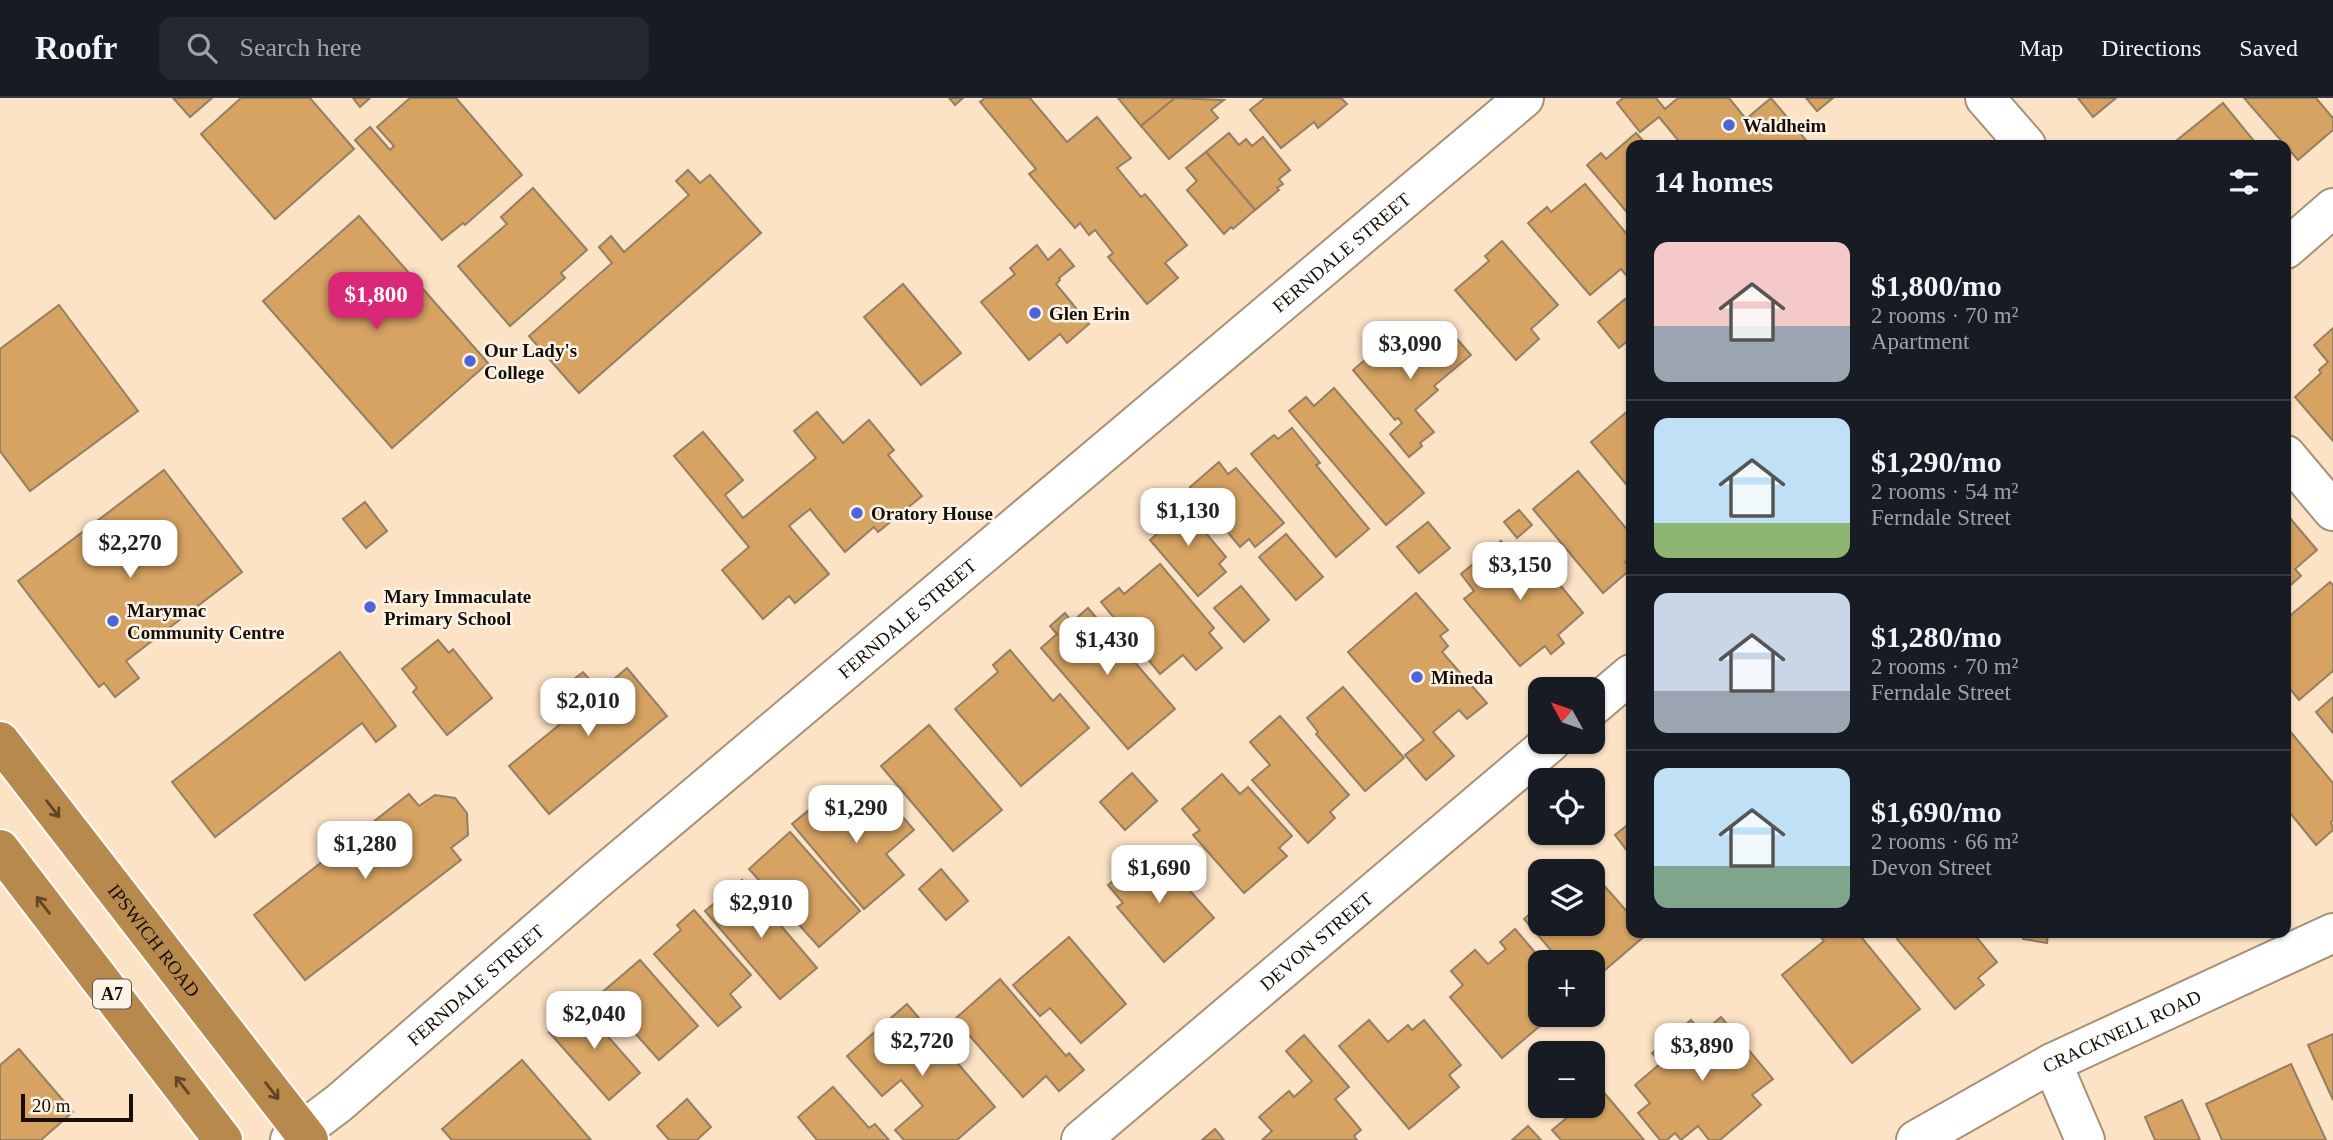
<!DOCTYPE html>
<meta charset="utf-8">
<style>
body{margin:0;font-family:Georgia,serif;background:#242831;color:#f1f3f6;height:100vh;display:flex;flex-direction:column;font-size:26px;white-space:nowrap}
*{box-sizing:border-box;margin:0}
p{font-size:23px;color:#9ea1a6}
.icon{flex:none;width:38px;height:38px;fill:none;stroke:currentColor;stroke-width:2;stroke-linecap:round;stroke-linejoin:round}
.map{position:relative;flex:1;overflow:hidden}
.side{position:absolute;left:1626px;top:42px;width:665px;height:798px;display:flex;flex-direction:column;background:#171b24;border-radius:14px;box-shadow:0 2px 5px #0004}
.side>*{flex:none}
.needle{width:46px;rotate:310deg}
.buttons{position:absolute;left:1528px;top:579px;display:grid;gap:14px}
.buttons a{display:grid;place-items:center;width:77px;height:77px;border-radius:14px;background:#171b24;box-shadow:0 2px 5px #0004;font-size:35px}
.scale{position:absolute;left:21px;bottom:18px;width:112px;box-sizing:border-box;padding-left:7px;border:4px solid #170f05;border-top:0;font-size:19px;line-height:24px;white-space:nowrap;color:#170f05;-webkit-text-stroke:5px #fef3e7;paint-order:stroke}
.price{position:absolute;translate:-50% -60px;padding:0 16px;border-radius:14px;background:#fff;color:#222;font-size:23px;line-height:46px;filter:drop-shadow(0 2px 4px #0008)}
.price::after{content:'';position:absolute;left:50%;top:42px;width:21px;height:16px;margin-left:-10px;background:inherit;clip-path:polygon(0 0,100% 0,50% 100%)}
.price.selected{background:#db2777;color:#fff}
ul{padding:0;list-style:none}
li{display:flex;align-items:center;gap:21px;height:175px;padding:0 28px}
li+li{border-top:2px solid #363941}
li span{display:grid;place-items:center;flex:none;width:196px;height:140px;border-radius:14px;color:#555}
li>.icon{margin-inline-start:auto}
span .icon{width:84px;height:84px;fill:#fffc;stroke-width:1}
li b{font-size:30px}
h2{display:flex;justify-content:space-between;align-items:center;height:84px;padding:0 28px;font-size:30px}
header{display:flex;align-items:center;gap:42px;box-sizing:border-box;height:98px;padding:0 35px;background:#171b24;border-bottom:2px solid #363941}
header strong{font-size:33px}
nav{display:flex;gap:38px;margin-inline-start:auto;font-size:24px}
.search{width:490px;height:63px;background:#242831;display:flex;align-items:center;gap:18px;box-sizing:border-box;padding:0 24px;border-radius:14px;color:#9ea1a6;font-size:26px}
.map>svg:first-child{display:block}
</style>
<header>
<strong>Roofr</strong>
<div class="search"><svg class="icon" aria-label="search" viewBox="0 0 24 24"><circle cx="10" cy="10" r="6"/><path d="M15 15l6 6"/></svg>Search here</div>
<nav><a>Map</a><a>Directions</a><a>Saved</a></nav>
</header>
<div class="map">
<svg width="2333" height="1042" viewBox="0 0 2333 1042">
<rect width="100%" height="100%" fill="#fde3c5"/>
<g fill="#d6a363" stroke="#957e62" stroke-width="2">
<path d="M173,0H212L190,19Z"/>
<path d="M241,0H310L354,51L275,121L201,36Z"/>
<path d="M353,0H370L360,9Z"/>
<path d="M410,0H456L522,77L465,127L463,125L442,142L355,42L370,29L390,52L394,48L377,29Z"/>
<path d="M949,0H963L955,7Z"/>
<path d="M985,0H1030L1067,44L1097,19L1131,60L1117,70L1141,99L1145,96L1187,147L1165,165L1178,180L1147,206L1108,159L1113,155L1095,132L1089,137L1080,125L1075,130L1029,76L1036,71L980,4Z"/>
<path d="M1118,0H1175L1141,28Z"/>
<path d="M1175,0L1224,2L1211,12L1218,20L1169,61L1141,28Z"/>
<path d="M1265,0H1341L1347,6L1318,30L1314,24L1281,50L1250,12Z"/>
<path d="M1623,0H1656L1665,11L1678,0H1729L1746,21L1771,0L1810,47H1762L1759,44L1755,47H1682L1659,19L1640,34L1617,5Z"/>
<path d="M1806,0H1833L1817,13Z"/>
<path d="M2078,0H2116L2093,19Z"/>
<path d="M2244,0H2316L2333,20V32L2298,62Z"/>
<path d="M2223,5L2254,43L2249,47H2171Z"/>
<path d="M1229,35L1239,47L1246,41L1252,48L1263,39L1290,72L1279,81L1283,86L1277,90L1279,92L1255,112L1206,54Z"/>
<path d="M1636,35L1647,47H1631V119L1587,67L1601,55L1606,61Z"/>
<path d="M1206,54L1255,112L1233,131L1231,129L1224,136L1187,92L1197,83L1186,70Z"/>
<path d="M688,72L700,85L710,77L761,135L579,295L529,238L612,165L599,149L611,138L624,154L689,97L676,83Z"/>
<path d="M1585,86L1631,141V183L1621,171L1590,197L1528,125L1547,109L1551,114Z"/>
<path d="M533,90L587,152L561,175L565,180L510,228L458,168L507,126L501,119Z"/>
<path d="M359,118L488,265L392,350L263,203Z"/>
<path d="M1502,143L1558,207L1531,231L1539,241L1516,262L1455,192L1489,163L1485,158Z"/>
<path d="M1037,147L1048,162L1060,151L1074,168L1059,180L1060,182L1056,186L1089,226L1067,245L1060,236L1029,262L981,204L1015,176L1010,170Z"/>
<path d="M903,186L961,255L921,287L864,219Z"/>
<path d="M1625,201L1631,208V240L1619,250L1598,224Z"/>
<path d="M59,207L138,313L30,393L0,353V251Z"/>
<path d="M2333,230V343L2295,299L2321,275L2319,272L2328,264L2314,247Z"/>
<path d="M1421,232L1433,246L1449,232L1471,257L1434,288L1438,292L1415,312L1434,334L1420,345L1422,348L1409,359L1390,336L1402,325L1398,320L1395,322L1353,272L1392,239L1400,250Z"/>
<path d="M1334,290L1424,395L1386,427L1289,313L1306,299L1314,308Z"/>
<path d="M1630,311L1631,312V392L1591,344Z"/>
<path d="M817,314L843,345L869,322L894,352L888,357L922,398L878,434L874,429L845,454L810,411L789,428L829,476L795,505L789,498L763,521L722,472L749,449L674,358L703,334L743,382L725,397L743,420L816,360L794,333Z"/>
<path d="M1292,330L1320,365L1316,367L1369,431L1336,459L1251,356L1274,337L1278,341Z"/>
<path d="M1219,364L1228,376L1236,370L1284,425L1255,449L1249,441L1240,449L1190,389Z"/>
<path d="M164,372L242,474L126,563L139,580L115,599L104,585L99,589L18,483Z"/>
<path d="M1578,373L1631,436V460L1625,464L1631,471L1603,495L1533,411Z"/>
<path d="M1177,401L1226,459L1219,466L1226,474L1198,498L1150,442L1158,435L1150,425Z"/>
<path d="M365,404L387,433L366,450L343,421Z"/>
<path d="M1519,412L1532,427L1517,440L1504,424Z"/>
<path d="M2289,419L2317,452L2295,471L2301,478L2286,491V422Z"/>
<path d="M1428,424L1450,450L1419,475L1397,449Z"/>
<path d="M1286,436L1323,479L1296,502L1259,459Z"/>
<path d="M1501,443L1515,459L1528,448L1583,515L1558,537L1564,545L1551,556L1545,548L1520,568L1464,501L1474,493L1461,476Z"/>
<path d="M1160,466L1214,530L1209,535L1222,550L1196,572L1183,557L1160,576L1101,504L1119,490L1124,496Z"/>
<path d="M2330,484L2333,487V573L2299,602L2286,586V521Z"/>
<path d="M1241,488L1269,522L1244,544L1214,510Z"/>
<path d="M1416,495L1448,532L1440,538L1448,548L1442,554L1487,605L1467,621L1459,612L1433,634L1454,658L1426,682L1405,657L1424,642L1348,554Z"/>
<path d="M1088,510L1175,611L1128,651L1041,550L1057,536L1050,528L1065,515L1072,524Z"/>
<path d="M438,542L449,555L453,551L492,600L447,637L413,594L417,590L402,571Z"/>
<path d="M1010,552L1053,603L1060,596L1089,630L1021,688L955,611L998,574L993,567Z"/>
<path d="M340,554L396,628L376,644L362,625L215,739L172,684Z"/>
<path d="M627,570L667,618L549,716L509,668L581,609L564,589L583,574L600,593Z"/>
<path d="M1343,589L1404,660L1365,693L1316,636L1318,634L1307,620Z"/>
<path d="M2333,599V635L2316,614Z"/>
<path d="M1280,618L1349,697L1330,714L1335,720L1308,745L1252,682L1270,667L1250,644Z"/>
<path d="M929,627L1002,712L953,753L881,668Z"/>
<path d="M2289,632L2333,685V722L2331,724L2333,732L2316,747L2286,710V635Z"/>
<path d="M1132,675L1157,703L1125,732L1100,704Z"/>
<path d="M1222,676L1240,696L1248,689L1292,738L1279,750L1287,758L1244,795L1193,737L1200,732L1182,711Z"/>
<path d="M832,693L861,727L889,703L914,732L886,756L904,777L864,811L792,726Z"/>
<path d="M409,696L419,708L435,697L455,700L467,715L468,737L451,750L461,762L305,882L254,817Z"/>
<path d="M1631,724V758L1615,737Z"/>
<path d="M790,734L860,813L819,849L749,771Z"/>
<path d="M1152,750L1214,820L1164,864L1117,809L1123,805L1108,787Z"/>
<path d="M1582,762L1592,774H1569Z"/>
<path d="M941,771L968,803L946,822L919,791Z"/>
<path d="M1592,774L1631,818V835L1647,836L1592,883V864H1561L1524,821L1540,807V826H1592Z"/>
<path d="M742,782L817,870L780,901L705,813Z"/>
<path d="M694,812L751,877L730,896L741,909L718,928L654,856L681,832L677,827Z"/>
<path d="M1515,831L1539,859L1529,868L1540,881V917H1553L1502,960L1450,899L1463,887L1451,873L1475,852L1488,866L1506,851L1500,844Z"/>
<path d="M1818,835H1858L1920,911L1852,965L1782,877L1824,843Z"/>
<path d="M1905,835H1973L1997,864L1978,880L1984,887L1955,911L1897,841Z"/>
<path d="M2024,835H2048L2047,845L2023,841Z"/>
<path d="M1069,839L1126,906L1081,945L1050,910L1040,918L1013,887Z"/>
<path d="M640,862L698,928L659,962L600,896Z"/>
<path d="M1000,881L1066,958L1069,955L1084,972L1059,993L1046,978L1023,999L955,921Z"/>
<path d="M575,901L640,975L609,1002L549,934L572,914L566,908Z"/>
<path d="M907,906L995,1009L957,1042H904L895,1032L923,1008L901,982L882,998L847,958Z"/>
<path d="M1721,919L1773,981L1752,997L1761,1007L1720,1042H1709L1698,1028L1681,1042L1675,1035L1667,1042H1660L1638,1015L1650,1005L1635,987L1661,965L1652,955L1691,922L1702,935Z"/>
<path d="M1369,922L1388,944L1408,927L1412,932L1424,922L1461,967L1449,977L1459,989L1409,1031L1339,948Z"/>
<path d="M2333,936V1002L2308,947Z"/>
<path d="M1304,937L1349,989L1335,1001L1361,1032L1354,1038L1357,1042H1262L1272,1033L1259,1019L1289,993L1294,999L1312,983L1286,953Z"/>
<path d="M19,951L73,1014L41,1042H0V967Z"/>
<path d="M522,962L591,1042H452L442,1031Z"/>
<path d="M2291,966L2326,1042H2222L2206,1006Z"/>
<path d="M833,989L869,1030L875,1026L889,1042H817L798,1019Z"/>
<path d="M1601,991L1644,1042H1561L1552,1032L1581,1008H1592V998Z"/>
<path d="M687,1001L711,1029L697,1042H669L657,1028Z"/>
<path d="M2182,1002L2200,1042H2155L2145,1019Z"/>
<path d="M1528,1028L1541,1042H1512Z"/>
<path d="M1215,1031L1224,1042H1202Z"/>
</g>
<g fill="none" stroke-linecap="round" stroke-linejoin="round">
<defs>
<g id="minor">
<path d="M1985,0L2026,47"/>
<path d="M2286,151L2333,110"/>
<path d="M2286,357L2333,413"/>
<path d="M1592,609L1631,576"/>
<path d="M2052,965L2085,1042"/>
<path id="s1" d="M290,1042L339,1005L594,784L1524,0"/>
<path id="s2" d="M1081,1042L1551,644"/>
<path id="s3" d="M1916,1042L2052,965L2333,835"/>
</g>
<g id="highway">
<path id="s4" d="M0,643L309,1042"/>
<path d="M0,751L223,1042"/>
</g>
</defs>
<use href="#minor" stroke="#a89075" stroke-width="42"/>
<use href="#highway" stroke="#fff" stroke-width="42"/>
<use href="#minor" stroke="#fff" stroke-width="38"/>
<use href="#highway" stroke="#b8894d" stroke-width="38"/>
</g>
<defs><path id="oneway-shaft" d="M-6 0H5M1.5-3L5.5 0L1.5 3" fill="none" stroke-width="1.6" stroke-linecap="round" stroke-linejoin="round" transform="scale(1.75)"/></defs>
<g stroke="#5f4625">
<use href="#oneway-shaft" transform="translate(53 711) rotate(52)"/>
<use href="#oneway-shaft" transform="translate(43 807) rotate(-128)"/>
<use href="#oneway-shaft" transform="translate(182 987) rotate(-128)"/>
<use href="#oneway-shaft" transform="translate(272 993) rotate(52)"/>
</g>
<g fill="#4e65da" stroke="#fef3e7" stroke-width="2.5">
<circle cx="1729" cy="27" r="7"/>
<circle cx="1035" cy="215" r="7"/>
<circle cx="470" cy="263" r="7"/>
<circle cx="857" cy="415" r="7"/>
<circle cx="370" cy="509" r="7"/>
<circle cx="113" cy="523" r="7"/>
<circle cx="1417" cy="579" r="7"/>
</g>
<g text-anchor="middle" stroke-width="5" stroke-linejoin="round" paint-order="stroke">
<rect fill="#fef3e7" stroke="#5c5349" stroke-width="2" x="93" y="881.5" width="38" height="29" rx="5"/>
<g font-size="18" font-weight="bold" fill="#170f05">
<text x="112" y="902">A7</text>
</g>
<g font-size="19" font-weight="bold" fill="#170f05" stroke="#fef3e7" text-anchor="start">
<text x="1743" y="34">Waldheim</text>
<text x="1049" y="222">Glen Erin</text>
<text x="484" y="259">Our Lady's<tspan x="484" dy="22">College</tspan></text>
<text x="871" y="422">Oratory House</text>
<text x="384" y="505">Mary Immaculate<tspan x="384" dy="22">Primary School</tspan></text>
<text x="127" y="519">Marymac<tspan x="127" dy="22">Community Centre</tspan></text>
<text x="1431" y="586">Mineda</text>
</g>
<g font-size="19" fill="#170f05" stroke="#fef3e7">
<text dy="7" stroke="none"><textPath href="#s1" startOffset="1376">FERNDALE STREET</textPath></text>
<text dy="7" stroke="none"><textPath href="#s1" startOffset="808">FERNDALE STREET</textPath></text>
<text dy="7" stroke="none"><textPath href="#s4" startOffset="252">IPSWICH ROAD</textPath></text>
<text dy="7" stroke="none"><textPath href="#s2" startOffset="308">DEVON STREET</textPath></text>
<text dy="7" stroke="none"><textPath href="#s1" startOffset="242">FERNDALE STREET</textPath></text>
<text dy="7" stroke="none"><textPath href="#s3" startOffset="233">CRACKNELL ROAD</textPath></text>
</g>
</g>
</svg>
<div class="buttons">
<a><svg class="needle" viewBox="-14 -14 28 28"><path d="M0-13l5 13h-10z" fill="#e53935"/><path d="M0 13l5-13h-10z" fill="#9ea1a6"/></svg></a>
<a><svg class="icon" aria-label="locate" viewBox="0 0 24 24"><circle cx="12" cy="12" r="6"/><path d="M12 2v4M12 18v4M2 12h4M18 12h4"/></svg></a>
<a><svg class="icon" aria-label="layers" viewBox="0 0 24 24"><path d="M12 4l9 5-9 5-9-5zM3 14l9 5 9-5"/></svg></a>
<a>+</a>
<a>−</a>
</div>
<div class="scale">20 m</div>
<b class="price selected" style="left:376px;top:234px">$1,800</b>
<b class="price" style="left:1410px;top:283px">$3,090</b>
<b class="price" style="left:1188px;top:450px">$1,130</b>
<b class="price" style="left:130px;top:482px">$2,270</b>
<b class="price" style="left:1520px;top:504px">$3,150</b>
<b class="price" style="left:1107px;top:579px">$1,430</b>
<b class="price" style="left:588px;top:640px">$2,010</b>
<b class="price" style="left:856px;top:747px">$1,290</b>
<b class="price" style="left:365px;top:783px">$1,280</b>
<b class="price" style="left:1159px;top:807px">$1,690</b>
<b class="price" style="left:761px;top:842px">$2,910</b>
<b class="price" style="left:594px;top:953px">$2,040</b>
<b class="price" style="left:922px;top:980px">$2,720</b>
<b class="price" style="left:1702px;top:985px">$3,890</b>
<section class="side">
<h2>14 homes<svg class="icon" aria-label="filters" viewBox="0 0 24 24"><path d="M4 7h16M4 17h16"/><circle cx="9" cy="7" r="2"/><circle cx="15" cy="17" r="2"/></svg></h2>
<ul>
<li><span style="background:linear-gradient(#f6c9c9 60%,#9aa5b1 0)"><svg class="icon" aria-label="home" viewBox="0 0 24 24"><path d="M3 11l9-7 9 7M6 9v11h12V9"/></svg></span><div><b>$1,800/mo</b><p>2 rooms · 70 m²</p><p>Apartment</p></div></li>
<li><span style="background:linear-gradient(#bfe0f5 75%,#8fb573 0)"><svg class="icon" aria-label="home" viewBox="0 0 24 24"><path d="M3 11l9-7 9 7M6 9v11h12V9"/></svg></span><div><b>$1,290/mo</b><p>2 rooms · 54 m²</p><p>Ferndale Street</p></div></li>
<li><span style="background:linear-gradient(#c9d6e8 70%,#9aa5b1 0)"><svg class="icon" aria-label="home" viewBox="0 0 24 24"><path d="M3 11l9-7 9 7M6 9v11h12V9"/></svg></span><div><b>$1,280/mo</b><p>2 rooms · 70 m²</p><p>Ferndale Street</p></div></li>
<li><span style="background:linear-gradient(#bfe0f5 70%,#7fa58c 0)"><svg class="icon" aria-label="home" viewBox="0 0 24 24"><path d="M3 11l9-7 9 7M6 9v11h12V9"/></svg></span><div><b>$1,690/mo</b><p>2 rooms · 66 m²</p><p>Devon Street</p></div></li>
</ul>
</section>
</div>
